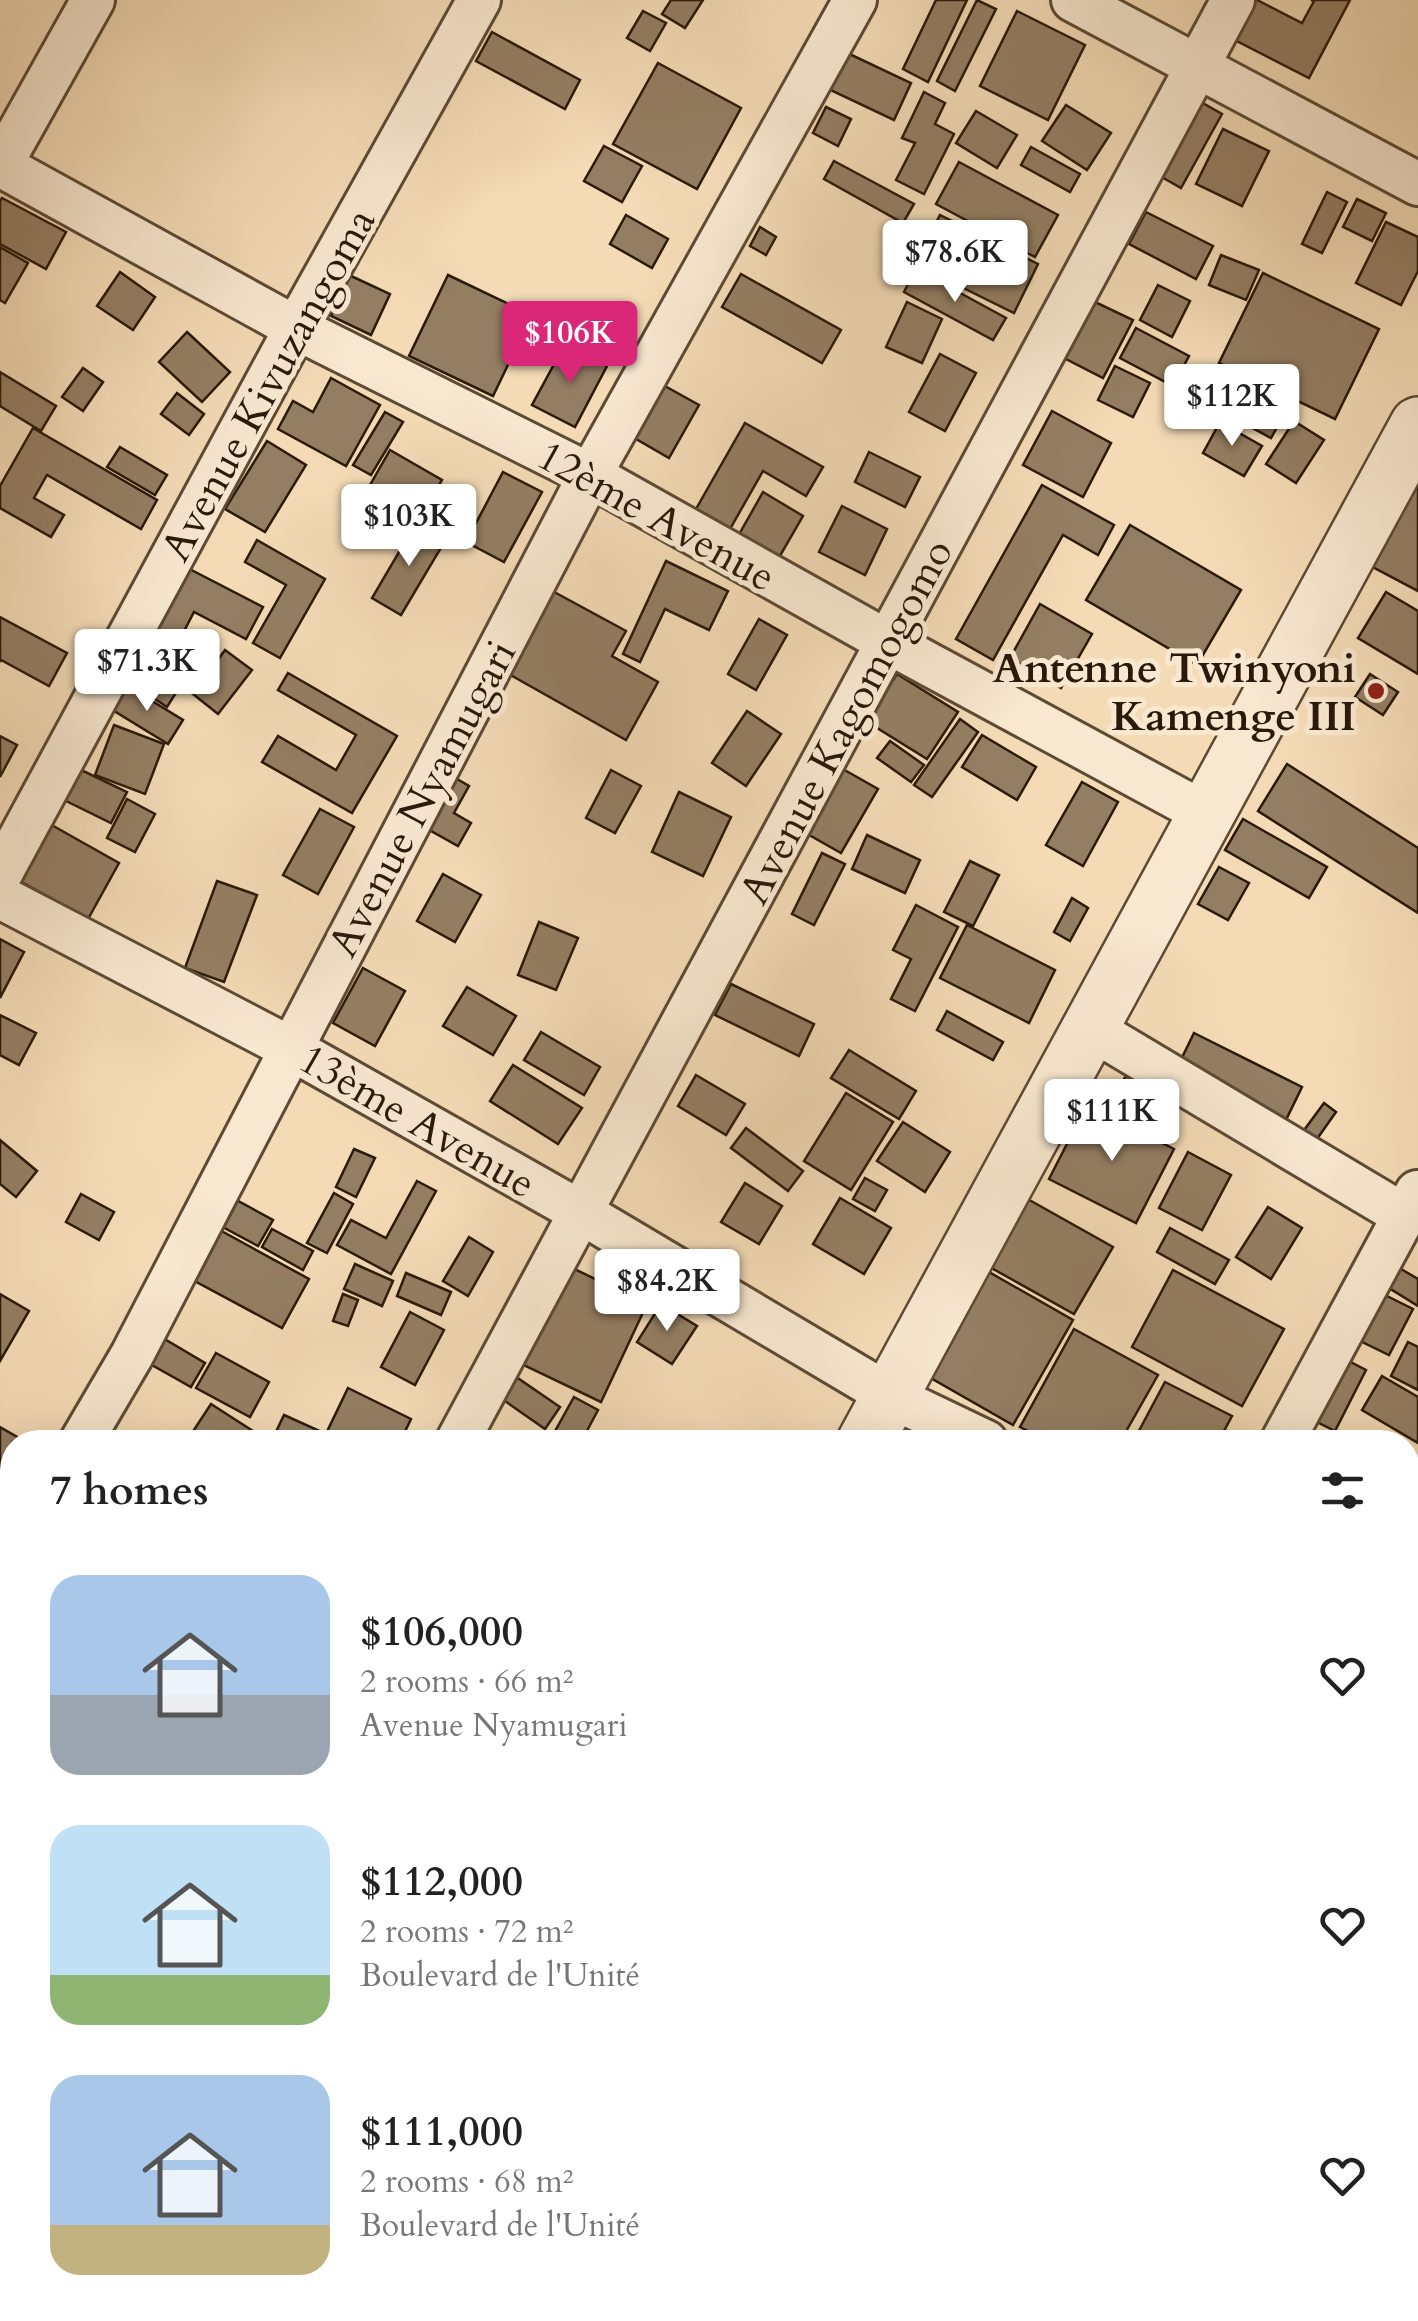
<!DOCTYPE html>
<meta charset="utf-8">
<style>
body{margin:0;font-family:Cardo,serif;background:#f6f6f6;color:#222;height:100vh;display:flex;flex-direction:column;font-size:38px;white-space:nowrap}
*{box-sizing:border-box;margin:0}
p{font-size:32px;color:#767676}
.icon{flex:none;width:55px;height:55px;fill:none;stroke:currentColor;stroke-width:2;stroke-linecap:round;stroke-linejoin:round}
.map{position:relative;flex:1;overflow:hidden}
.drawer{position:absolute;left:0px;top:1430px;width:1420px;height:892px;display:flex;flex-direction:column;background:#fff;border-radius:40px 40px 0 0;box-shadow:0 10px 40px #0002}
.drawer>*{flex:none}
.price{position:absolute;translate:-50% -85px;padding:0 22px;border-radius:10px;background:#fff;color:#222;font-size:32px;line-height:65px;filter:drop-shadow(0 2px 5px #0008)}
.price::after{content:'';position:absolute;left:50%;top:60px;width:30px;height:22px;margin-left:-15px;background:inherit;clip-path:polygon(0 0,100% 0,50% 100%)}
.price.on{background:#db2777;color:#fff}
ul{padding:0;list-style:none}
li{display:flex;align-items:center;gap:30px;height:250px;padding:0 50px}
li span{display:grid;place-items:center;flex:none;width:280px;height:200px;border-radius:30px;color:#555}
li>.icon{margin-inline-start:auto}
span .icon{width:120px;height:120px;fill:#fffc;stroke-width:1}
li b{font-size:42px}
h2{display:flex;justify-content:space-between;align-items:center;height:120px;padding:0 50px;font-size:42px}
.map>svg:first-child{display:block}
</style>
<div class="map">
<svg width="1418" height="2321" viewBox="0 0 1418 2321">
<rect width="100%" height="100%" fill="#f4dbb6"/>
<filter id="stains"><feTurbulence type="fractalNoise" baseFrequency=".002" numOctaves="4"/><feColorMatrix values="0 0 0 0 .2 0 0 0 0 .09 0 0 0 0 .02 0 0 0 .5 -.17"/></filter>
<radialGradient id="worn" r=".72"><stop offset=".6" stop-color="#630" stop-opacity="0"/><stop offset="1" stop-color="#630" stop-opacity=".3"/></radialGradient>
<g fill="#947e63" stroke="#2b190a" stroke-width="2.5">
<path d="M671,0H703L685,28L662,14Z"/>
<path d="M936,0H967L928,82L903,69Z"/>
<path d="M977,0L996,9L955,91L937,81Z"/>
<path d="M1241,0H1257L1302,23L1314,1L1311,0H1350L1309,78L1223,34Z"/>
<path d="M643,11L666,23L650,51L627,38Z"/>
<path d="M1017,11L1085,45L1048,120L980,86Z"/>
<path d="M492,32L580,80L565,109L476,61Z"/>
<path d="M841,50L911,83L894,120L824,87Z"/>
<path d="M658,63L741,108L697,189L613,144Z"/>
<path d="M924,92L945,103L935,124L954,134L924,194L896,180L915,143L902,138Z"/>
<path d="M1194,98L1222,114L1181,188L1153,172Z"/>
<path d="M1066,105L1111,133L1087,170L1042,141Z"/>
<path d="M826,107L851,119L838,146L813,133Z"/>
<path d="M976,111L1017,135L997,168L956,143Z"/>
<path d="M1223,129L1269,151L1242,206L1196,184Z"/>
<path d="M604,146L642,166L622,202L584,181Z"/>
<path d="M1031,147L1080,174L1070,192L1021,165Z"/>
<path d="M834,161L914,204L903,223L824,179Z"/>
<path d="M959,162L1058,215L1035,257L936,204Z"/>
<path d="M1327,192L1347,202L1322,253L1302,244Z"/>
<path d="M2,198L66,232L46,269L0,244V201Z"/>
<path d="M1357,199L1386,213L1372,241L1343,227Z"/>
<path d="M1146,212L1213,246L1196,279L1129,244Z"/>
<path d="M626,215L668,239L652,268L610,244Z"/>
<path d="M940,215L1038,264L1014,313L915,264Z"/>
<path d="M1386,222L1418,237V271L1401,305L1356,283Z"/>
<path d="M760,227L776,237L766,255L750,246Z"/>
<path d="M0,247L28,263L5,303L0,300Z"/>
<path d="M1221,255L1259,270L1246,300L1209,285Z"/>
<path d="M916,269L1006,318L993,340L904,292Z"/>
<path d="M120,272L155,297L133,330L97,306Z"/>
<path d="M1263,273L1379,329L1335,419L1219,363Z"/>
<path d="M741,274L841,330L822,363L722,307Z"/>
<path d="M349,275L390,294L371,335L331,316Z"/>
<path d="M448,275L532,315L493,396L409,356Z"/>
<path d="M1158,285L1190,301L1172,337L1140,320Z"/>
<path d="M1093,301L1133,320L1103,378L1064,358Z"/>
<path d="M907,302L942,319L922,363L886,347Z"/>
<path d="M1136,328L1189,356L1173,386L1120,358Z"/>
<path d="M187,332L230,372L202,402L159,362Z"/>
<path d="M565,344L607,366L575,427L532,405Z"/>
<path d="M940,354L976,373L945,431L909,412Z"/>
<path d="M1115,366L1150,383L1133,417L1098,400Z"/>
<path d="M83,368L103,382L83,411L62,397Z"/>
<path d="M0,372L56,406L41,431L0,406Z"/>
<path d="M331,378L380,405L346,466L278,429L293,401L313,412Z"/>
<path d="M654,380L699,405L669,458L624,432Z"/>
<path d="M1242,381L1289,406L1271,438L1225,413Z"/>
<path d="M177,393L204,414L189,435L161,414Z"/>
<path d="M1052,411L1111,443L1083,497L1023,465Z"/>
<path d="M385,412L403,422L371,475L353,465Z"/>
<path d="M1294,421L1324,440L1296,483L1266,464Z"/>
<path d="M1220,422L1262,446L1244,476L1203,453Z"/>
<path d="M745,423L823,467L806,496L763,471L730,529L696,509Z"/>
<path d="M33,428L157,500L141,529L47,475L34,498L64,515L51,537L0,508V486Z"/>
<path d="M267,441L306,465L265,532L225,509Z"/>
<path d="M120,447L167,475L155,495L107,467Z"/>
<path d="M390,450L442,480L421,515L370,485Z"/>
<path d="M869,452L920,477L905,507L855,482Z"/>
<path d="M1418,466V591L1365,563Z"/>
<path d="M503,472L542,492L504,562L466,542Z"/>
<path d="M1042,485L1114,525L1098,555L1063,535L993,660L956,639Z"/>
<path d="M763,492L803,516L777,561L737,538Z"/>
<path d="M842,506L887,529L865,575L819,552Z"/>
<path d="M416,523L445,541L401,615L372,598Z"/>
<path d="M1130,525L1241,590L1197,665L1086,600Z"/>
<path d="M257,540L325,579L280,658L253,643L286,585L245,562Z"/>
<path d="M666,561L728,591L709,630L665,609L640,662L623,654Z"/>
<path d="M176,562L263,607L246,639L194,612L168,662L133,643Z"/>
<path d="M545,587L626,631L612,656L658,682L626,740L498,668Z"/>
<path d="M1386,592L1418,611V674L1358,638Z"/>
<path d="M1040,604L1092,634L1061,688L1010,658Z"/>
<path d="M0,617L67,653L49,686L1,660L0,662Z"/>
<path d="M759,619L787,635L756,690L728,674Z"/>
<path d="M225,650L252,670L218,714L193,694Z"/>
<path d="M129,656L179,688L167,707L118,674Z"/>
<path d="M288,673L397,736L352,813L262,762L278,736L336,770L356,735L278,690Z"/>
<path d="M897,674L958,712L927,759L866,721Z"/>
<path d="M1370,674L1398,692L1383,715L1355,697Z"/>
<path d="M126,685L183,720L168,744L111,709Z"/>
<path d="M747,711L781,734L746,786L712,763Z"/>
<path d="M960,719L978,732L932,797L914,785Z"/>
<path d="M114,725L164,744L145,794L95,775Z"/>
<path d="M982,735L1036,767L1017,800L962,767Z"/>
<path d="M0,736L17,745L0,777Z"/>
<path d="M890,741L924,765L911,782L877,758Z"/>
<path d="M1287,764L1418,848V913L1258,811Z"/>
<path d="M75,767L127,792L111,823L60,798Z"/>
<path d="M841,768L878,789L841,853L804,832Z"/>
<path d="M611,770L641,786L615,833L586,818Z"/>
<path d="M452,776L469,786L454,813L471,823L458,846L424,827Z"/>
<path d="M1082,782L1118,802L1083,866L1046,845Z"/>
<path d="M679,792L731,817L703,876L652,852Z"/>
<path d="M127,799L155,814L135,852L107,838Z"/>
<path d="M320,809L354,827L318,894L283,875Z"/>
<path d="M41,819L119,863L88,919L9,875Z"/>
<path d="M1243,819L1327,867L1309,898L1225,850Z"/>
<path d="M867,835L920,860L905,893L852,869Z"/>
<path d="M822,853L845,864L814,925L792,914Z"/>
<path d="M970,861L999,875L973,926L944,912Z"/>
<path d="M1219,867L1249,883L1228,920L1198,904Z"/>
<path d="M443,874L481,895L455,942L417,921Z"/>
<path d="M217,881L257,895L224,982L185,968Z"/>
<path d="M1072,898L1088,908L1070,941L1054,932Z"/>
<path d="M916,905L958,927L915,1011L891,999L911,959L893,950Z"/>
<path d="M539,922L578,938L556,990L518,975Z"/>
<path d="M967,925L1055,970L1029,1023L940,978Z"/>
<path d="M0,939L24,952L0,998Z"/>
<path d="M363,968L405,991L375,1046L333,1023Z"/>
<path d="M731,984L814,1024L799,1056L715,1015Z"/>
<path d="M467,987L516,1016L493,1055L443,1026Z"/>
<path d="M947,1011L1003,1042L993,1060L937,1030Z"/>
<path d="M0,1015L36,1033L19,1065L0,1055Z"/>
<path d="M541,1032L600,1067L584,1095L524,1060Z"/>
<path d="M1194,1033L1302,1087L1283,1126L1175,1072Z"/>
<path d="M849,1050L916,1091L899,1119L831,1078Z"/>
<path d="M513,1065L582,1108L558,1144L490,1101Z"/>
<path d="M696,1075L745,1104L726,1135L678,1106Z"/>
<path d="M1126,1076L1161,1098L1148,1120L1112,1098Z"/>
<path d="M846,1093L893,1122L851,1190L804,1161Z"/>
<path d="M1324,1103L1336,1112L1312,1146L1299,1137Z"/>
<path d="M1087,1105L1174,1149L1136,1223L1049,1179Z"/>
<path d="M903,1122L950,1152L925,1192L877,1161Z"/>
<path d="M746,1128L803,1171L788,1191L731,1148Z"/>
<path d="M0,1140L37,1171L16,1197L0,1184Z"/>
<path d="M354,1149L375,1158L356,1197L336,1187Z"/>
<path d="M1188,1152L1231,1175L1202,1230L1159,1208Z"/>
<path d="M865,1178L887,1190L875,1211L853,1199Z"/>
<path d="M417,1181L436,1191L391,1274L337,1245L351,1220L386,1238Z"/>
<path d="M745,1183L782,1206L759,1244L721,1222Z"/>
<path d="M334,1193L353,1204L327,1253L307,1243Z"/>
<path d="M81,1194L114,1212L99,1240L66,1222Z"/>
<path d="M231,1197L273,1220L258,1246L217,1224Z"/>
<path d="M1024,1197L1113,1247L1074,1314L986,1265Z"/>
<path d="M840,1198L891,1228L864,1274L813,1244Z"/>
<path d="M1268,1207L1302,1228L1271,1279L1236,1257Z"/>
<path d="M216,1228L309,1279L282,1328L189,1278Z"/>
<path d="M1170,1228L1229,1260L1215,1284L1157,1252Z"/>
<path d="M272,1229L313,1251L303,1270L262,1247Z"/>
<path d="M469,1237L493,1252L468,1296L443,1281Z"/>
<path d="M560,1262L647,1304L601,1402L513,1360Z"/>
<path d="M355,1264L393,1281L382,1306L344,1289Z"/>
<path d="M982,1268L1073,1320L1013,1425L922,1373Z"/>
<path d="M1401,1269L1418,1279V1306L1389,1288Z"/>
<path d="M1173,1270L1284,1329L1242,1406L1132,1347Z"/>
<path d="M406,1273L451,1292L441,1315L397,1296Z"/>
<path d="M1379,1292L1413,1309L1389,1355L1356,1339Z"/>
<path d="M0,1294L29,1311L0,1361Z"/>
<path d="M343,1294L358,1300L348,1326L333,1321Z"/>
<path d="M661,1304L697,1326L672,1364L637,1342Z"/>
<path d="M410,1312L444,1330L415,1385L381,1367Z"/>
<path d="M1074,1329L1158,1375L1120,1442H1050L1020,1427Z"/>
<path d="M151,1331L205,1363L191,1387L136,1356Z"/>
<path d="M1408,1342L1418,1347V1390L1391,1376Z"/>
<path d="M216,1353L269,1382L250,1417L196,1388Z"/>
<path d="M1339,1356L1366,1370L1335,1431L1307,1417Z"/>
<path d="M506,1370L560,1407L545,1429L492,1392Z"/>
<path d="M1382,1376L1418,1397V1443L1362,1410Z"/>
<path d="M1165,1382L1232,1416L1218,1442H1133Z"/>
<path d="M348,1388L411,1419L400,1442H322Z"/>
<path d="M574,1397L598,1410L581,1442H549Z"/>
<path d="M211,1404L256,1433L250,1442H186Z"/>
<path d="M284,1415L322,1432L317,1442H283L273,1438Z"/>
<path d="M0,1427L26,1442H12V1467L0,1489Z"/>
<path d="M1408,1500L1418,1506V1537L1408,1532Z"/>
<path d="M1408,1537L1418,1542V1590L1408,1612Z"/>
<path d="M1408,2047L1418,2052V2086L1408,2081Z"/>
<path d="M1418,2223V2265L1408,2258V2239Z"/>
<path d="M616,2310H661L655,2321H610Z"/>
<path d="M669,2310H731L749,2321H662Z"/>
<path d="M759,2310H799L791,2321H775Z"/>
<path d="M879,2310H947L964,2321H872Z"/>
<path d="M1015,2310L1021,2311L1055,2310L1049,2321H1009Z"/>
<path d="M1070,2310H1146L1139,2321H1064Z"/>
<path d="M1302,2310H1336L1329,2321H1297Z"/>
<path d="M1358,2310H1390L1400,2316L1397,2321H1351Z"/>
</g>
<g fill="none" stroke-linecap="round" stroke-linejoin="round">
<defs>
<g id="minor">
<path d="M1073,0L1418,184"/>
<path d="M0,165L296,328L590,475L886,641L1206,814"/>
<path d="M0,166L93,0"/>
<path d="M0,875L296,328L479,0"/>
<path d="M0,897L290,1048L582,1213L892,1397L986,1442"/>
<path d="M1090,1028L1405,1216"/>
<path d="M81,1442L132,1355L590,475L855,0"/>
<path d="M457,1442L1233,0"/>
<path d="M1282,1442L1417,1192"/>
<path d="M0,1584L12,1562"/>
<path d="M0,1649L12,1655"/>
<path d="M1408,1654L1418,1660"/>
<path d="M6,1851L12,1855"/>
<path d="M1408,1899L1418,1878"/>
<path d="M1226,2310L1246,2321"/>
<path d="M526,2321L532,2310"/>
<path d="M856,2321L861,2310"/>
<path d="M1178,2321L1183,2310"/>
</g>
<g id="tertiary">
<path d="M865,1442L1418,425"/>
<path d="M347,2321L354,2310"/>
</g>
</defs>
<use href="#minor" stroke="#5d4a35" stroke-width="48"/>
<use href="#tertiary" stroke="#5d4a35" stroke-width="60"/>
<path stroke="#2b190a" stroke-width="6" stroke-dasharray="8 5" stroke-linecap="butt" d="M0,2309L12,2282"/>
<use href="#minor" stroke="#f8e8d0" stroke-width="42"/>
<use href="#tertiary" stroke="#f8e8d0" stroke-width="55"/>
</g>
<circle fill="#8f2418" stroke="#f8e8d0" stroke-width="4" cx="1376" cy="691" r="10"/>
<g text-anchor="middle" stroke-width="10" stroke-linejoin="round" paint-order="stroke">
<g font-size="42" fill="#2b190a" stroke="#f8e8d0">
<text transform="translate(267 384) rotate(-61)" y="15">Avenue Kivuzangoma</text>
<text transform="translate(657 515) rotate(29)" y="15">12ème Avenue</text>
<text transform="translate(845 721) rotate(-62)" y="15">Avenue Kagomogomo</text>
<text transform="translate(421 798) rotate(-62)" y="15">Avenue Nyamugari</text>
<text transform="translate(418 1120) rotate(30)" y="15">13ème Avenue</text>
</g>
<g font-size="42" font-weight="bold" fill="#2b190a" stroke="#f8e8d0" text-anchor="end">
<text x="1356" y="682">Antenne Twinyoni<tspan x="1356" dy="48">Kamenge III</tspan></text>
</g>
</g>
<rect width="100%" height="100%" filter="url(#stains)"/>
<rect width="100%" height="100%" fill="url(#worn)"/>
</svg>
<b class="price" style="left:955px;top:305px">$78.6K</b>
<b class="price on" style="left:570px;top:386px">$106K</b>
<b class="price" style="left:1232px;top:449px">$112K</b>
<b class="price" style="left:409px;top:569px">$103K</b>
<b class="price" style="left:147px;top:714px">$71.3K</b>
<b class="price" style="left:1112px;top:1164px">$111K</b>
<b class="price" style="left:667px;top:1334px">$84.2K</b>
<section class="drawer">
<h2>7 homes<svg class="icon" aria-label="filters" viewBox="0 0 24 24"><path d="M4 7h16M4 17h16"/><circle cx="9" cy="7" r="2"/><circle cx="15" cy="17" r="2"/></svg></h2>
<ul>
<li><span style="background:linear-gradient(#a9c7e8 60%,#9aa5b1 0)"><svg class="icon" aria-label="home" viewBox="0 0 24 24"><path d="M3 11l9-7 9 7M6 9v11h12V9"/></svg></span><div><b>$106,000</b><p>2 rooms · 66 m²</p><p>Avenue Nyamugari</p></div><svg class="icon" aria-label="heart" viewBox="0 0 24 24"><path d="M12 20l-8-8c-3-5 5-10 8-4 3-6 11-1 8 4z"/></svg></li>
<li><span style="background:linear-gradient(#bfe0f5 75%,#8fb573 0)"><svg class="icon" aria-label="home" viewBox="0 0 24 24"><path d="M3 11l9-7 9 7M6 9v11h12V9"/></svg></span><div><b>$112,000</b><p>2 rooms · 72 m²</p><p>Boulevard de l'Unité</p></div><svg class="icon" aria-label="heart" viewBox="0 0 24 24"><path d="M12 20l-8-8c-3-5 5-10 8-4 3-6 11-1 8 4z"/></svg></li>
<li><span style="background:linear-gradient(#a9c7e8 75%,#c2b280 0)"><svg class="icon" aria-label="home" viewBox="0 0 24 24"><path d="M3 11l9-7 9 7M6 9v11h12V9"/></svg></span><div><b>$111,000</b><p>2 rooms · 68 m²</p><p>Boulevard de l'Unité</p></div><svg class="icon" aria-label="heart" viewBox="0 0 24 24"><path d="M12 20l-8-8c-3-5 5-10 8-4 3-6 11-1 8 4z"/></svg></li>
</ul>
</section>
</div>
